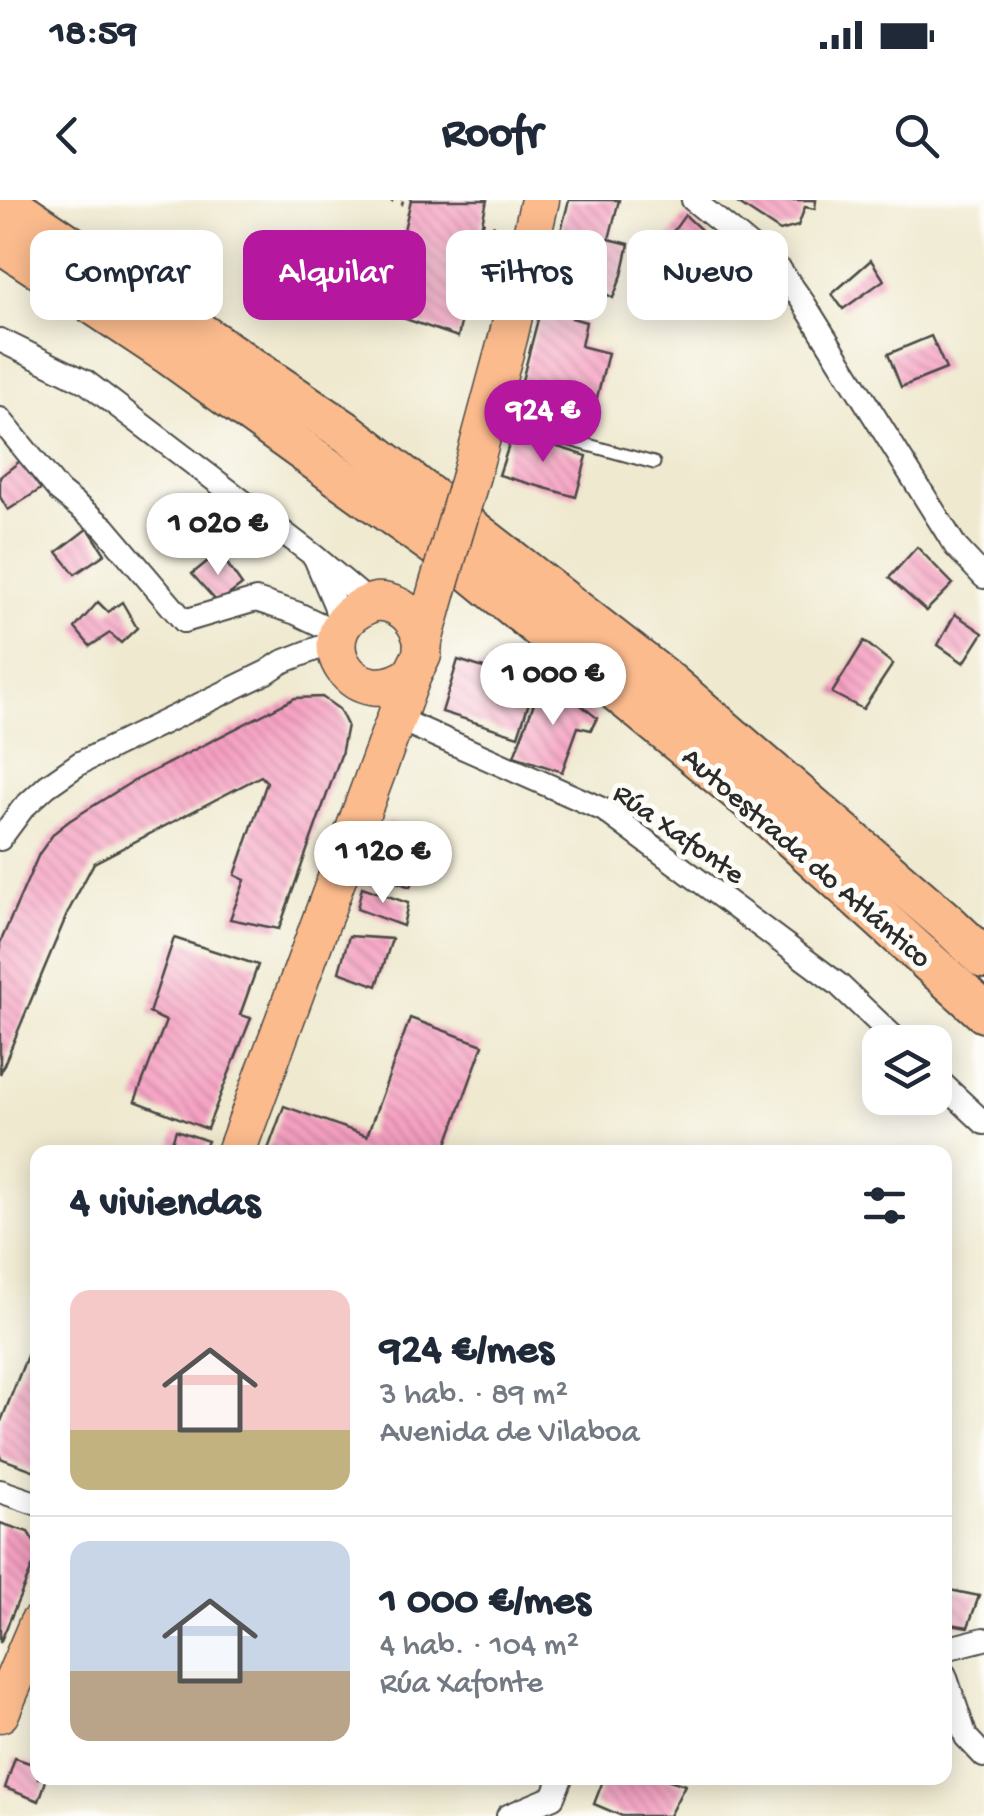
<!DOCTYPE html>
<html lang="es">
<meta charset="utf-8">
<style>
body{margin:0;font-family:"Gochi Hand",sans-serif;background:#f6f6f7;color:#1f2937;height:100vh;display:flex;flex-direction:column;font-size:38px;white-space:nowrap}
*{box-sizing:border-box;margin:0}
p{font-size:32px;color:#747a83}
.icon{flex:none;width:55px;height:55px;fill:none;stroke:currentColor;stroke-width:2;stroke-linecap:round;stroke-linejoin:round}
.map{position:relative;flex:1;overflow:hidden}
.sheet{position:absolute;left:30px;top:945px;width:922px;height:640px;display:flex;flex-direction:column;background:#fff;border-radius:20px;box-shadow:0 5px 25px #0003}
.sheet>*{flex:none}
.guide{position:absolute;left:30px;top:30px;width:925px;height:90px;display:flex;gap:20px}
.controls{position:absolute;left:862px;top:825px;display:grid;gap:20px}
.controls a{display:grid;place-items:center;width:90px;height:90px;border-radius:20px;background:#fff;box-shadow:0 5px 25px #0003;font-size:50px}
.price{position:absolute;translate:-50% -85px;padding:0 22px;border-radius:35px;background:#fff;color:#222;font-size:32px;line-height:65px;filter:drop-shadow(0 2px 5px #0008)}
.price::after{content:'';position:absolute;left:50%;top:60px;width:30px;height:22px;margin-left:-15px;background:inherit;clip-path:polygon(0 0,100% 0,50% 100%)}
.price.current{background:#b5179e;color:#fff}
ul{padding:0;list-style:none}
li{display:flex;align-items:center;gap:30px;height:250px;padding:0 40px}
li+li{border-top:2px solid #e0e1e3}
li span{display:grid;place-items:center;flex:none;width:280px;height:200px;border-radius:20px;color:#555}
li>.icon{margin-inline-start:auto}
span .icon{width:120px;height:120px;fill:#fffc;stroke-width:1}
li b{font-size:42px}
h2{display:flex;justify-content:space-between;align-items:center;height:120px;padding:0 40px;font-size:42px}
.pill{padding:0 35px;border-radius:20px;background:#fff;box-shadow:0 5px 25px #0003;font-size:35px;line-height:90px}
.pill.current{background:#b5179e;color:#fff}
.status{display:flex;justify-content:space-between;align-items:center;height:70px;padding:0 50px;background:#fff;direction:ltr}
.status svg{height:28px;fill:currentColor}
header{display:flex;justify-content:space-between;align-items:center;height:130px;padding:0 40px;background:#fff;font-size:45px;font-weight:700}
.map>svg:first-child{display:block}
</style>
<div class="status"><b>18:59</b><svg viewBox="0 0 49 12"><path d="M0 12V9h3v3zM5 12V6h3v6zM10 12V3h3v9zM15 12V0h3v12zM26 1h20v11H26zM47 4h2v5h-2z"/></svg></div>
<header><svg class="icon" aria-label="back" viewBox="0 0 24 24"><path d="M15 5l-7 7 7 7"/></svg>Roofr<svg class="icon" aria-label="search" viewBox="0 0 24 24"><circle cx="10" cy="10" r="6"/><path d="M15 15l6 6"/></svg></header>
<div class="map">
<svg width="984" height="1616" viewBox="0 0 984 1616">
<defs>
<pattern id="building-back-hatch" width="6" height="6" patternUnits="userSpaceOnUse" patternTransform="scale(2.5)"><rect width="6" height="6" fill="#f7a1c2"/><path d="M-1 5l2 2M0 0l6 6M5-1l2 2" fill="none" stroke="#c8839e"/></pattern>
</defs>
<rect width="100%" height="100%" fill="#fdfcf7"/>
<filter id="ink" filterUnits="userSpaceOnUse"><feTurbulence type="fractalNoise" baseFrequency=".01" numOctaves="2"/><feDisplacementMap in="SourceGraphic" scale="20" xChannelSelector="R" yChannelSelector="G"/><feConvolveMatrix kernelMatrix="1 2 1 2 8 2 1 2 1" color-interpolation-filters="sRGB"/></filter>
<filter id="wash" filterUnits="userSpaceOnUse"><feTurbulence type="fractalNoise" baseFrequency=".0048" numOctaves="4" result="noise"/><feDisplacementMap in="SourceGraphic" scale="40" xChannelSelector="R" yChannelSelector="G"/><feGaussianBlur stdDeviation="2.25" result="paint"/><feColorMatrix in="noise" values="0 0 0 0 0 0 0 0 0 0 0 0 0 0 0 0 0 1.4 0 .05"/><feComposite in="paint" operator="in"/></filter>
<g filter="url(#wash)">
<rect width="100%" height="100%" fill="#efe9cf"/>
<g id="blocks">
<g fill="url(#building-back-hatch)">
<path d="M411,0H487L458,137L385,112Z"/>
<path d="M569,0H619L609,39L629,44L622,75L613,98L581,79L572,118L586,122L581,146L608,153L589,230L528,209L518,196Z"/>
<path d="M733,0H816L815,9L805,7L798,26L780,31Z"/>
<path d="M685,15L710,38L695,54L667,40Z"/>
<path d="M871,60L884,80L843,109L832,94Z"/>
<path d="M931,136L946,169L901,187L888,154Z"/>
<path d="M513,233L587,256L576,297L499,275Z"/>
<path d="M20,261L41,289L8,310L0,297V277Z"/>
<path d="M88,328L105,354L75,374L57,352Z"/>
<path d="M917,347L953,384L926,411L889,378Z"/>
<path d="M219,352L242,385L218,403L192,374Z"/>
<path d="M98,402L108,412L122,402L137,428L121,443L110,433L90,446L75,428Z"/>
<path d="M955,414L983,433L964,463L938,445Z"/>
<path d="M864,441L893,464L863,509L832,493Z"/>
<path d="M458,460L535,484L518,536L442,512Z"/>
<path d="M542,482L565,492L597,518L591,530L578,527L562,572L514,556Z"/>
<path d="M322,497L339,509L347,525L341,555L279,729L230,719L245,680L235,675L267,582L261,576L94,663L68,712L0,874V743L39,654L54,633L69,621L130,583L295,498Z"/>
<path d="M389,622L429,638L410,687L370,672Z"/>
<path d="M362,687L408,703L403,726L357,709Z"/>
<path d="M349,736L392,739L377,786L339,772Z"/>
<path d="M174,738L258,765L240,815L251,818L207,929L135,901L166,821L149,813Z"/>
<path d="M410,818L483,845L444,952H267L284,906L367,936Z"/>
<path d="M176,930L208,941L203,952H182L170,948Z"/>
<path d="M38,1128V1272L0,1258V1224Z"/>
<path d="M0,1323L28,1332L38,1348V1354L0,1443Z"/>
<path d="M945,1389L979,1396L968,1427L945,1423Z"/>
<path d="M15,1558L38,1566V1578H47L39,1601L5,1588Z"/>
<path d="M604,1578H663L685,1585L669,1616H622L594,1604Z"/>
</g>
</g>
</g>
<g filter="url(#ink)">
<use href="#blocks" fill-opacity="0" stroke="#484844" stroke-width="2.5"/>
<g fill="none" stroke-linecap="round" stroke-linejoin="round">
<defs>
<path id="service" d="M490,218L654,263"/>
<g id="minor">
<path d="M693,0L781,71L803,102L956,347L984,377"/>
<path d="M0,140L86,182L313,355L370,403"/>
<path d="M0,219L59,291L104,327L184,421L256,400L296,413L338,433"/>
<path d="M315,358L335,405L340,426"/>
<path d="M396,518L604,610L838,784L899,842"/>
<path d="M0,639L23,608L47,586L80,563L267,472L282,462L336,441"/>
<path d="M935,877L984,923"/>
<path d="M0,1291L38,1304"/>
<path d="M945,1449L984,1439"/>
<path d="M945,1475L966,1537L984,1556"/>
<path d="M508,1616L553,1597L561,1578"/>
</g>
<g id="trunk">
<path d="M471,275L508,138L540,0"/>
<path d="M412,475C354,516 307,439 359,409C369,403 377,400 388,403C408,408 418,423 423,441"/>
<path d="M236,952L412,475L422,455L423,441L438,387"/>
<path d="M0,1513L38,1424"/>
</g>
<g id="motorway">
<path d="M3,0L348,233L668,482L947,723L984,758"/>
<path d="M0,42L167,153L469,370L759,608L984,812"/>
</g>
</defs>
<use href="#service" stroke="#484844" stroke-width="15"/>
<use href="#minor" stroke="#484844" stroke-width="26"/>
<use href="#trunk" stroke="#484844" stroke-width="41"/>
<use href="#motorway" stroke="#484844" stroke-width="44"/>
<g stroke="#484844" stroke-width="5" stroke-dasharray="2.5 8" stroke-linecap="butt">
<path d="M391,0L410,5"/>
<path d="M482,23L498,28"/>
</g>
<use href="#service" stroke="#fff" stroke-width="11"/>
<use href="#minor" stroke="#fff" stroke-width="22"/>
<use href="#trunk" stroke="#fbbb8d" stroke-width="38"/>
<use href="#motorway" stroke="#fbbb8d" stroke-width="40"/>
<defs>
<path id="trunk-bridge" d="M438,387L471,275"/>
</defs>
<use href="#trunk-bridge" stroke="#484844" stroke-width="41" stroke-linecap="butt"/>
<use href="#trunk-bridge" stroke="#fbbb8d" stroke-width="38"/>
</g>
</g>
<g text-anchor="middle" stroke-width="10" stroke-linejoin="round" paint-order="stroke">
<g font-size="30" fill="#2b2b2b" stroke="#fdfcf7">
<text transform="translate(680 632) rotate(35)" y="10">Rúa Xafonte</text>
<text transform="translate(808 656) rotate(41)" y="10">Autoestrada do Atlántico</text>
</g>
</g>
</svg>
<div class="controls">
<a><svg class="icon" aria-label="layers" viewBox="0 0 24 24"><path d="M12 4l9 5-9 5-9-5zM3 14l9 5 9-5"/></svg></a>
</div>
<b class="price current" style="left:543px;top:265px">924 €</b>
<b class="price" style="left:218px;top:378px">1 020 €</b>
<b class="price" style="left:553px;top:528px">1 000 €</b>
<b class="price" style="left:383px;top:706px">1 120 €</b>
<div class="guide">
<a class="pill">Comprar</a>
<a class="pill current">Alquilar</a>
<a class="pill">Filtros</a>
<a class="pill">Nuevo</a>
</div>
<section class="sheet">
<h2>4 viviendas<svg class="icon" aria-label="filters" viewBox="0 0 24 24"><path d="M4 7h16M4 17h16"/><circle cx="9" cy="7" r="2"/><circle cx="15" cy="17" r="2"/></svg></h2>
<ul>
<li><span style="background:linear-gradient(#f6c9c9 70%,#c2b280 0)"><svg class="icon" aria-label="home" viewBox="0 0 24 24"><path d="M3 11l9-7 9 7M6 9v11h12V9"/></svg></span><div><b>924 €/mes</b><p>3 hab. · 89 m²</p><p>Avenida de Vilaboa</p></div></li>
<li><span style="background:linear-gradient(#c9d6e8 65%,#b9a48a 0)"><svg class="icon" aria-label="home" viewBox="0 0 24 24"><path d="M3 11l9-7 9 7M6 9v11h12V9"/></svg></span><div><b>1 000 €/mes</b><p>4 hab. · 104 m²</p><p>Rúa Xafonte</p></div></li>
</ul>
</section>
</div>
